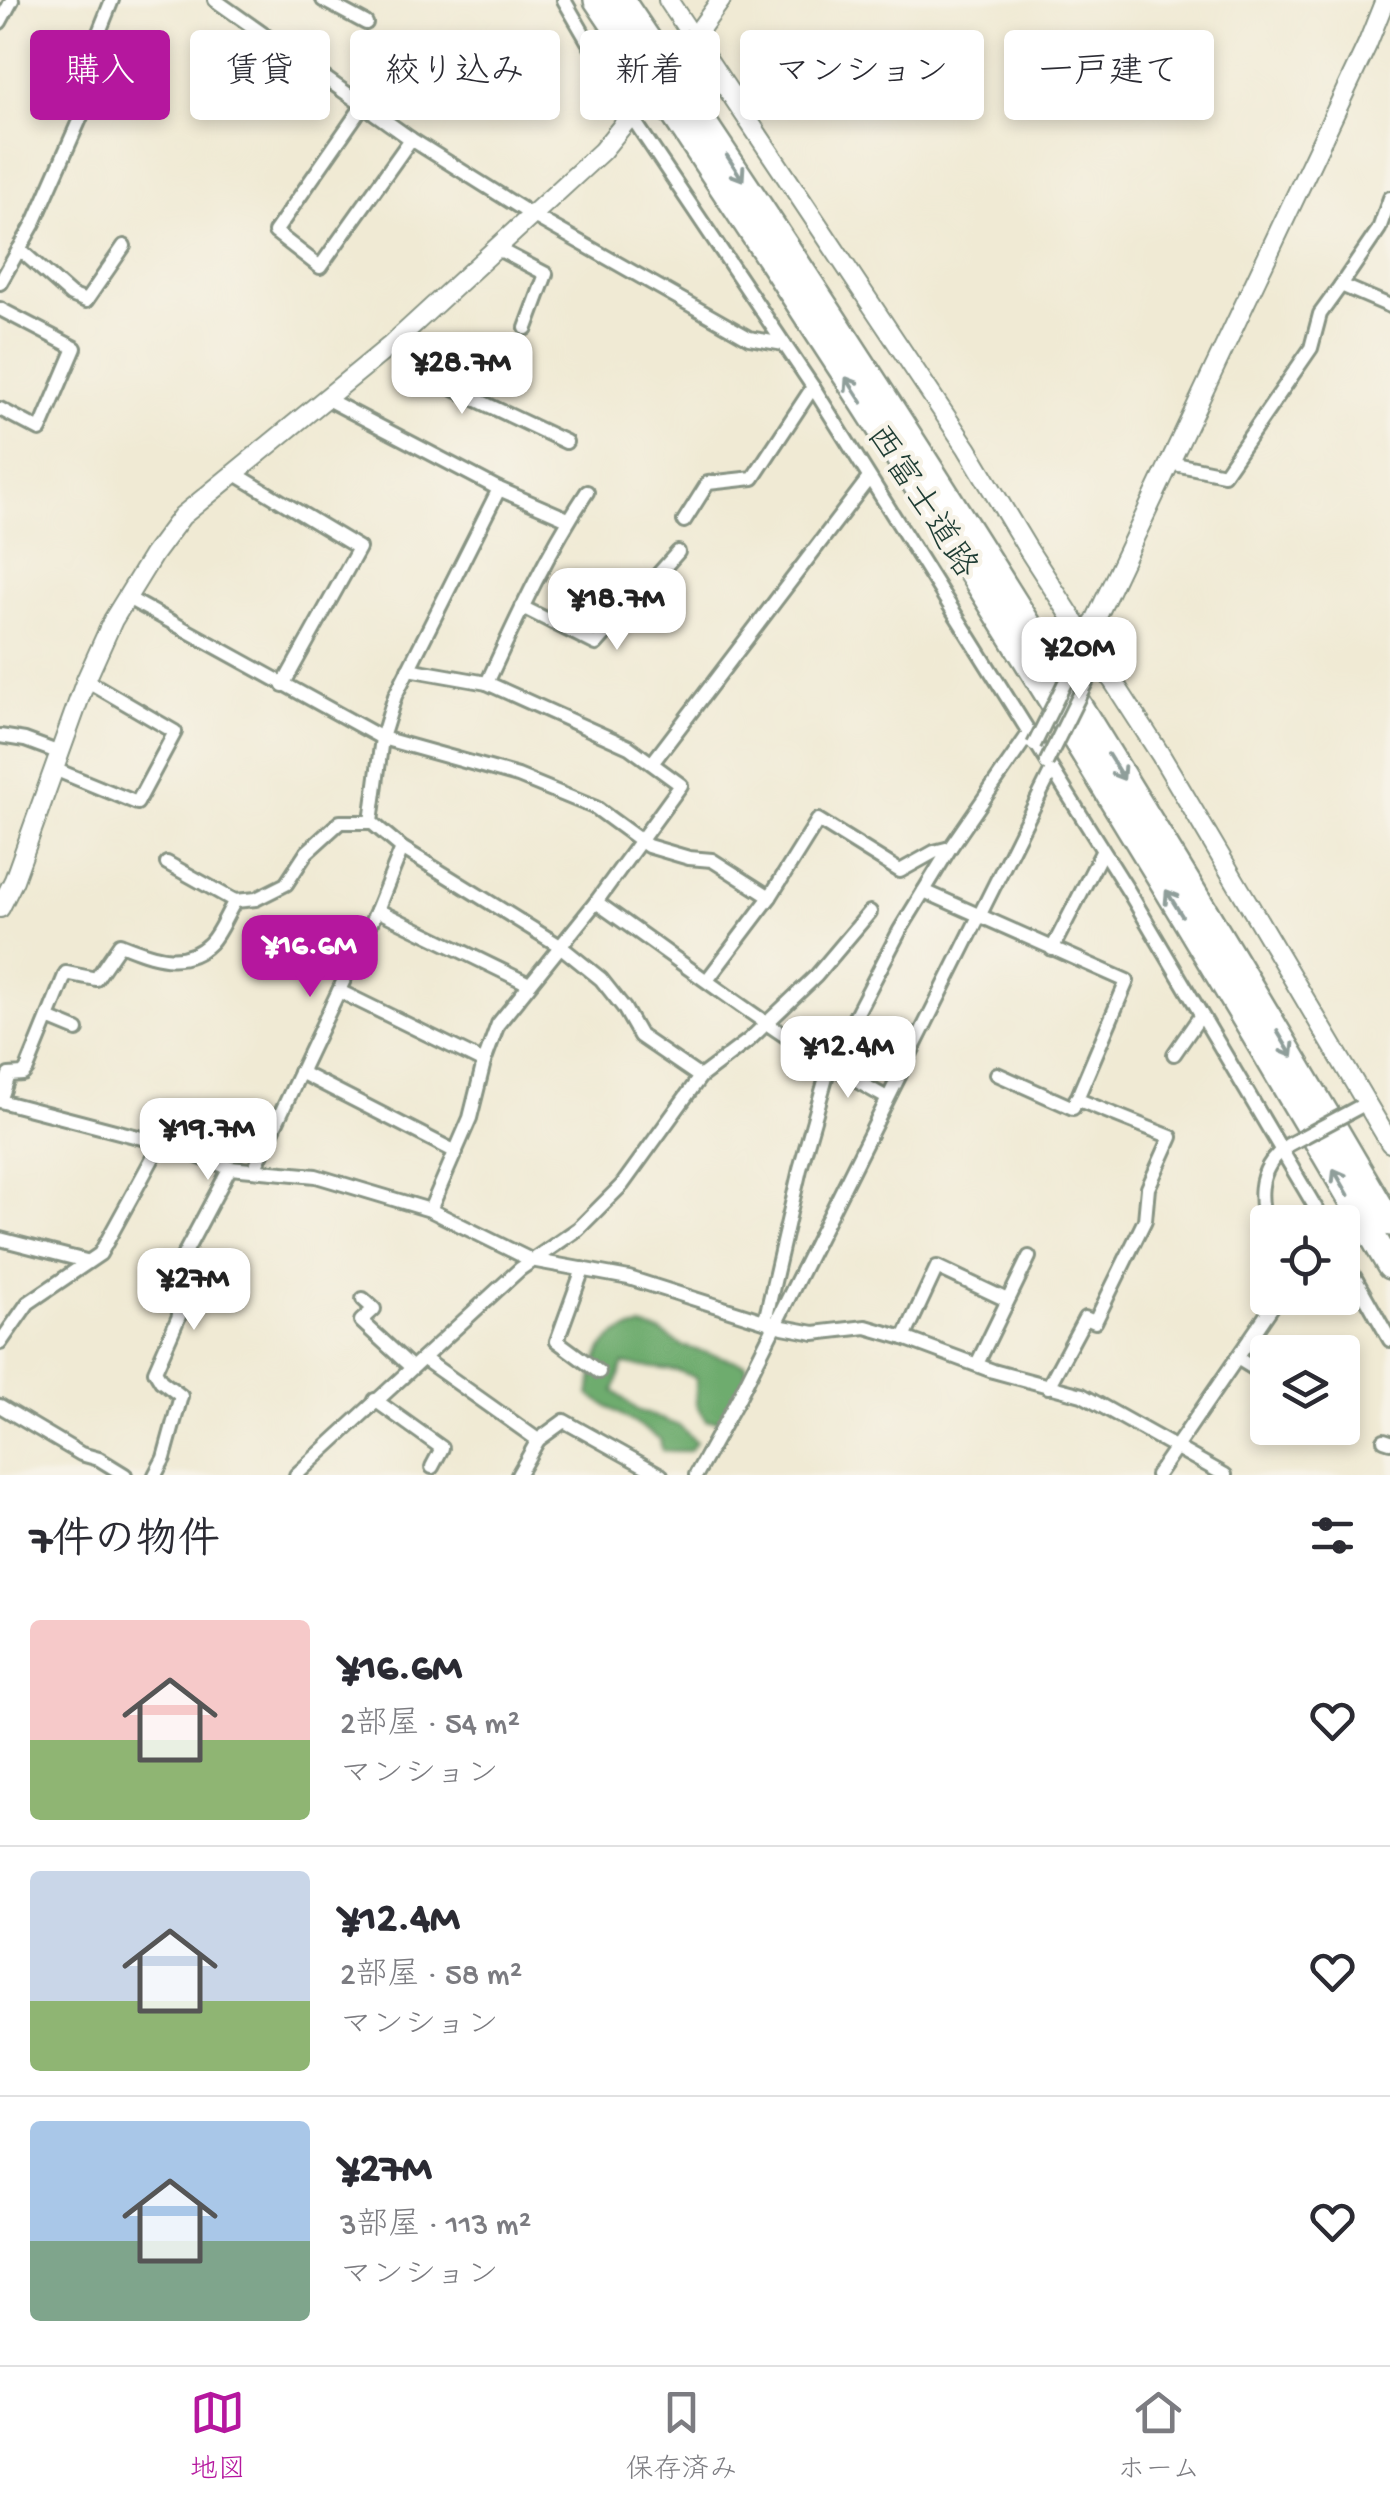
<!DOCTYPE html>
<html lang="ja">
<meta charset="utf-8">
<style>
body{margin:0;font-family:"Gochi Hand","Klee One",sans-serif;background:#f7f7f7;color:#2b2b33;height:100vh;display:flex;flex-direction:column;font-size:38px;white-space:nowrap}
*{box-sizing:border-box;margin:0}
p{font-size:32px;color:#7c7c81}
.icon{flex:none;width:55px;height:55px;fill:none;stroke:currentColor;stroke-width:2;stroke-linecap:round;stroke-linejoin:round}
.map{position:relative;height:1475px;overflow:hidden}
.drawer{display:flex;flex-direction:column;background:#fff;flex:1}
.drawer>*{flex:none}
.banner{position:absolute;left:30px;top:30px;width:1330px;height:90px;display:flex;gap:20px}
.tools{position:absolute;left:1250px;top:1205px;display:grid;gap:20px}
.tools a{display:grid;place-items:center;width:110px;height:110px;border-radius:10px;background:#fff;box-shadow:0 5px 15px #0003;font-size:50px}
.price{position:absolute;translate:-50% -85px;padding:0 22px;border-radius:20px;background:#fff;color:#222;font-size:32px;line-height:65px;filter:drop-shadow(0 2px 5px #0008)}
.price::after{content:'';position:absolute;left:50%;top:60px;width:30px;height:22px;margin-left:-15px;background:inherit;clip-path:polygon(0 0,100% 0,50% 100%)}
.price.current{background:#b5179e;color:#fff}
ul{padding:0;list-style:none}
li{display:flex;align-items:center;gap:30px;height:250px;padding:0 30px}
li+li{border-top:2px solid #e1e1e2}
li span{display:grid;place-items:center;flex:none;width:280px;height:200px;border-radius:10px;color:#555}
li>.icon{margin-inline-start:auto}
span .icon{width:120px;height:120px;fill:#fffc;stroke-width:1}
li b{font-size:42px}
h2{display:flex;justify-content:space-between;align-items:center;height:120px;padding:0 30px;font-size:42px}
.tag{padding:0 35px;border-radius:10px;background:#fff;box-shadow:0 5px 15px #0003;font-size:35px;line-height:90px}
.tag.current{background:#b5179e;color:#fff}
.dock{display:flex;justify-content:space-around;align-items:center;height:140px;border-top:2px solid #e1e1e2;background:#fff;font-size:28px;color:#7c7c81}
.dock a{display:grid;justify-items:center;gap:5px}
.dock .current{color:#b5179e}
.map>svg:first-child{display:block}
</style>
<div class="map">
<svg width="1390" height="1475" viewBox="0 0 1390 1475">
<rect width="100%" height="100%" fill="#f7f3e8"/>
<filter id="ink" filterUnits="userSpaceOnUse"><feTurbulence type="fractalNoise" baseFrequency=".01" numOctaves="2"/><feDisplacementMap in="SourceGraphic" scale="20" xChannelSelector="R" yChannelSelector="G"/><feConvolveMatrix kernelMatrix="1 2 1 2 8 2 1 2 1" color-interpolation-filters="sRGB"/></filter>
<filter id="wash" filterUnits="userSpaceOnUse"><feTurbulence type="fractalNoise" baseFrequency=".0048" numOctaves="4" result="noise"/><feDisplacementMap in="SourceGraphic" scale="40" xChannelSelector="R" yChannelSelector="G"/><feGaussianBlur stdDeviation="2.25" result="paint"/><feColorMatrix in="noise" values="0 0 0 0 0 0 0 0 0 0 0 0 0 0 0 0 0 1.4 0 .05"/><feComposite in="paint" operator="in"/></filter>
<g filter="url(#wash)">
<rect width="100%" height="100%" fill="#f0ead4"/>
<path fill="#6eac6e" stroke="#467451" stroke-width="2.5" d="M641,1327L661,1332L683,1346L746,1364L748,1378L724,1420L706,1421L696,1404V1378L679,1371L623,1364L614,1391L637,1410L680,1426L696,1442L690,1451H662L660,1439L589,1395C596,1358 599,1333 641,1327Z"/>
</g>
<g filter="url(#ink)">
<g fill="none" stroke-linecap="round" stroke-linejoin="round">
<defs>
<g id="minor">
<path d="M215,0L411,139L532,215L749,338L784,344"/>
<path d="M323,0L366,23"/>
<path d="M564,0L631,116L813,387L1129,892L1324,1222"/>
<path d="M0,22L12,0"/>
<path d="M364,104L275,232L320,267L411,139"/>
<path d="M19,249L71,295L86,301L124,246"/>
<path d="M498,249L546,274L526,328"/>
<path d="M0,283L34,223L83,112L91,52L112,0"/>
<path d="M1341,285L1379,229L1390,198"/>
<path d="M0,309L75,348L40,430L0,409"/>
<path d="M391,345L418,372L566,442"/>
<path d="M327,399L499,489L568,519"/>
<path d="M1170,463L1224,474L1311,348L1320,314L1341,285L1390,306"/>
<path d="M234,473L359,548L283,685"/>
<path d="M499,489L395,696L382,738L371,822L402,848L560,946L601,979L624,1008L640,1036L700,1077"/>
<path d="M684,521L708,483L753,478L813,387"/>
<path d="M126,597L382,738L518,776L596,808L648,846L689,858L712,860L770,897L708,979"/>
<path d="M522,607L596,644L678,552"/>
<path d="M408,669L487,683L629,747L681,785L596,902L498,1024L484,1062L470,1118L430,1210"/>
<path d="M487,683C517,618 547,552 587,492"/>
<path d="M0,736L25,740L60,753"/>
<path d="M653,762L869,478"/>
<path d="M54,769L137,803L175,732L86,680"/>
<path d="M167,863L235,901L256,899L286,884L307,852L340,822H371"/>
<path d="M924,891L1127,981L1073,1108L997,1074"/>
<path d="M770,897L818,820L900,871L934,852L950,848"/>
<path d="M235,901C227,913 220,933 210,943C183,970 150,956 120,944L96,979L66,973L27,1069L23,1074L9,1075L0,1101L161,1143L230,1168L316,1176L430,1210L531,1260L629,1278L783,1327L814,1333L866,1327L904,1338L993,1371L1082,1395L1225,1475"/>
<path d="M596,902C692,969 784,1042 887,1098"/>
<path d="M377,910L529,984"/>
<path d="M1052,949L1102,852"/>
<path d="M339,991L484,1062"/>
<path d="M48,1018L77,1030"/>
<path d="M1174,1054L1201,1015"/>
<path d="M300,1072L456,1152"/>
<path d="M255,1168L377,910L402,848"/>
<path d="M0,1239L86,1261"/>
<path d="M1268,1239C1260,1202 1253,1172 1286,1147"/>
<path d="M1342,1255L1390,1340"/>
<path d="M583,1269L557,1341L599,1372"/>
<path d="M363,1299L374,1309L361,1321L410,1366"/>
<path d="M765,1321L800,1169L829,1067L900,930L950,848L1028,735"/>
<path d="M904,1338L937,1267L1007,1300"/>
<path d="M0,1343L28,1303L100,1254L161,1143"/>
<path d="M1237,1358L1268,1377"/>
<path d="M424,1359L538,1440L564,1421L661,1475"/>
<path d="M977,1364L1029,1257"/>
<path d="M1048,1387L1085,1318L1095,1322L1145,1220L1148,1188L1171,1137L1076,1099"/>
<path d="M375,1400L442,1448L432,1467"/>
<path d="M0,1406L81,1454L99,1459L125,1475"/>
<path d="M1384,1440L1390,1442"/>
<path d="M155,1475L164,1458L181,1396L161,1381L155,1371L179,1316L178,1266L230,1168"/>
<path d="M296,1475L520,1269L578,1229L622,1185L700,1077L749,1040L816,976L870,912"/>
<path d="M518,1475L538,1440"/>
<path d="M696,1475L738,1399L1051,772"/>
<path d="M1157,1475L1278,1298"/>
</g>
<g id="tertiary">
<path d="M668,0L967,448L1029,551L1160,754L1390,1143"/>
<path d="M695,36L721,0"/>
<path d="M1086,640L1367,45L1385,0"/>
<path d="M0,908L14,880L86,680L113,620L153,555L182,516L391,345L602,151L637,108"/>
</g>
<g id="motorway">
<path d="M597,0C877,412 1141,835 1390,1266"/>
<path d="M621,0C892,398 1147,807 1390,1223"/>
</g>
</defs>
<use href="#minor" stroke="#889484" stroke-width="18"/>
<use href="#tertiary" stroke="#889484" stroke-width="22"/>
<use href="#motorway" stroke="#889484" stroke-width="30"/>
<use href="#minor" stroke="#fff" stroke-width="12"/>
<use href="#tertiary" stroke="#fff" stroke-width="18"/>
<use href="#motorway" stroke="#fff" stroke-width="25"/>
<defs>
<g id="minor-bridge">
<path d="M1034,745L1086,640"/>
<path d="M1046,763L1098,658"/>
<path d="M1288,1145L1359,1107"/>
</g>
<path id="tertiary-bridge" d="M637,108L695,36"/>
</defs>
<use href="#minor-bridge" stroke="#889484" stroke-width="18" stroke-linecap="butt"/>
<use href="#tertiary-bridge" stroke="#889484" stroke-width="22" stroke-linecap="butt"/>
<use href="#minor-bridge" stroke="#fff" stroke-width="12"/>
<use href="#tertiary-bridge" stroke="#fff" stroke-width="18"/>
</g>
<defs><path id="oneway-shaft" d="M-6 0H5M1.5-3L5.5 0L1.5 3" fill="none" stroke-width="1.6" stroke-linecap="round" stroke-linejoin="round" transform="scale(2.5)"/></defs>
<g stroke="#8f9e9a">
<use href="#oneway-shaft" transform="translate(735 168) rotate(57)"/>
<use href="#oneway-shaft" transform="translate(854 390) rotate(-123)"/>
<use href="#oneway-shaft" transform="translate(1116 767) rotate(58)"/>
<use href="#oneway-shaft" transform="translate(1174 903) rotate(-122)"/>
<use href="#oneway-shaft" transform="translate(1285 1044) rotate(59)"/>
<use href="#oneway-shaft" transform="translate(1341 1182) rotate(-120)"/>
</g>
</g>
<g text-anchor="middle" stroke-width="9" stroke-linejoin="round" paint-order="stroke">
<g font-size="35" fill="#1f3d34" stroke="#f7f3e8">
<text transform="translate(924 500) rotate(57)" y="12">西富士道路</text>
</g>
</g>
</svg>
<div class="tools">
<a><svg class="icon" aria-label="locate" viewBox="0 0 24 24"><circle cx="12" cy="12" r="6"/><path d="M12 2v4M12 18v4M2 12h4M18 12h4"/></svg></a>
<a><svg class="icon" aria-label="layers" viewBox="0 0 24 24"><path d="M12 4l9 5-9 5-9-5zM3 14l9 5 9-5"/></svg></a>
</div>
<b class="price" style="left:462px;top:417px">¥28.7M</b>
<b class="price" style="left:617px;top:653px">¥18.7M</b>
<b class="price" style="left:1079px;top:702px">¥20M</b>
<b class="price current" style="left:310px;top:1000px">¥16.6M</b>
<b class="price" style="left:848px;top:1101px">¥12.4M</b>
<b class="price" style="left:208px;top:1183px">¥19.7M</b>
<b class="price" style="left:194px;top:1333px">¥27M</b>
<div class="banner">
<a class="tag current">購入</a>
<a class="tag">賃貸</a>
<a class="tag">絞り込み</a>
<a class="tag">新着</a>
<a class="tag">マンション</a>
<a class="tag">一戸建て</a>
</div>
</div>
<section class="drawer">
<h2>7件の物件<svg class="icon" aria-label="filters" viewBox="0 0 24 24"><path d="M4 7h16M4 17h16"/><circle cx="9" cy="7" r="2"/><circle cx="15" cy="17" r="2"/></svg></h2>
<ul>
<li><span style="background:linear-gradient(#f6c9c9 60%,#8fb573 0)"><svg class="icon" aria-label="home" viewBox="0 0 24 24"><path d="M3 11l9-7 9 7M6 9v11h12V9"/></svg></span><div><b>¥16.6M</b><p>2部屋 · 54 m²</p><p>マンション</p></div><svg class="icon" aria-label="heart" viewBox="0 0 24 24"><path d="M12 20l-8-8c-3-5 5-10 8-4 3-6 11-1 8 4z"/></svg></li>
<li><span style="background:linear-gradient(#c9d6e8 65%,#8fb573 0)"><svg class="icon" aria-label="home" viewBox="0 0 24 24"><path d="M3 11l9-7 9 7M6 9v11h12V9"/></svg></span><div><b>¥12.4M</b><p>2部屋 · 58 m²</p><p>マンション</p></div><svg class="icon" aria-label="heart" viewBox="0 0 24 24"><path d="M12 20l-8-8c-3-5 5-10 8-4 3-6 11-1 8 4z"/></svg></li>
<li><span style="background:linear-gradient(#a9c7e8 60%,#7fa58c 0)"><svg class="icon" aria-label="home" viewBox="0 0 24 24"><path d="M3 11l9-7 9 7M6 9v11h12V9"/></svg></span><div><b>¥27M</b><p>3部屋 · 113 m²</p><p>マンション</p></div><svg class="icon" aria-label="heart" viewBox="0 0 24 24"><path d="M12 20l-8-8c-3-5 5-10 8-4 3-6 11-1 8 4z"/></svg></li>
</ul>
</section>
<nav class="dock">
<a class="current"><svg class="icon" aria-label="map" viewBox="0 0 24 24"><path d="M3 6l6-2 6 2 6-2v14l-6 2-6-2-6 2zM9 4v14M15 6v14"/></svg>地図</a>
<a><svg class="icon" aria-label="saved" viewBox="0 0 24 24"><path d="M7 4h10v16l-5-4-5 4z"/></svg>保存済み</a>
<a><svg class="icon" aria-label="home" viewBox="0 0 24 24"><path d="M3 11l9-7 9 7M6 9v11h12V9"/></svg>ホーム</a>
</nav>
